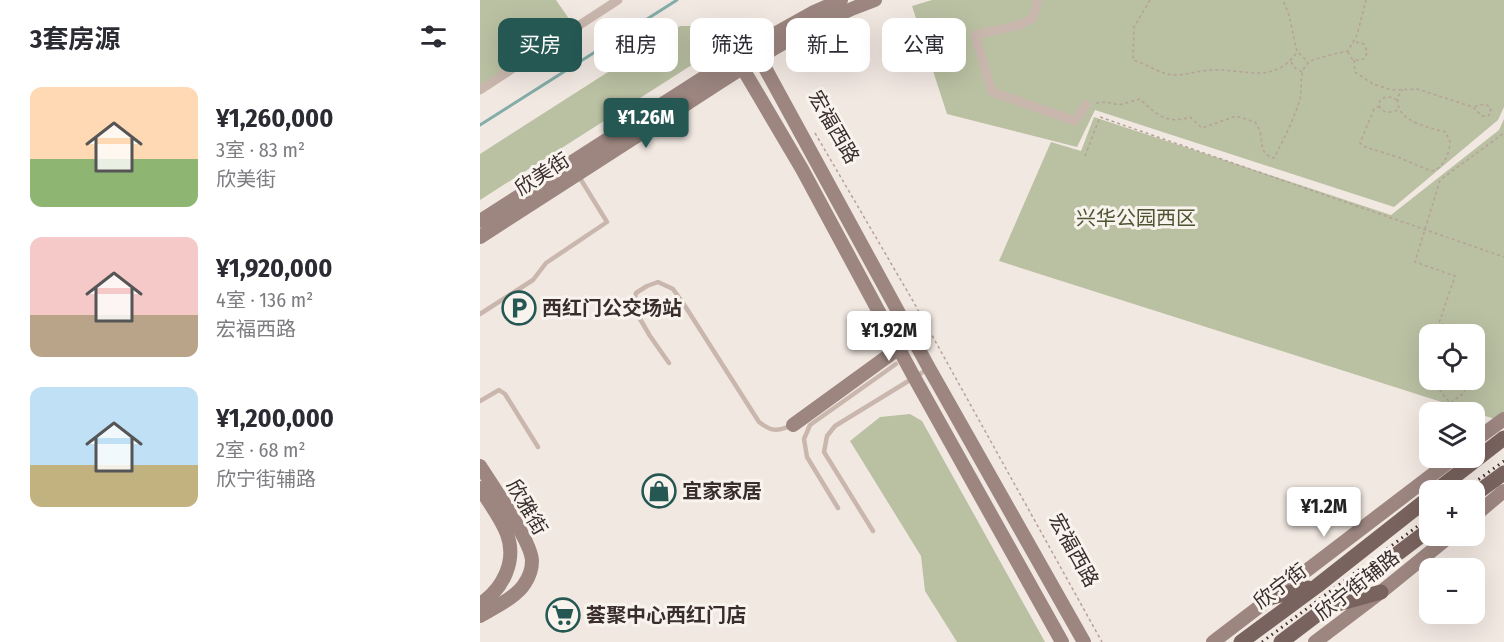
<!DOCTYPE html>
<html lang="zh">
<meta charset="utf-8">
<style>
body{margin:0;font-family:"Fira Sans Condensed","Noto Sans SC",sans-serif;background:#f7f7f7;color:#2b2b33;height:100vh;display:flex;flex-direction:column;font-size:22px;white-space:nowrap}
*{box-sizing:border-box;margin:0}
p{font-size:20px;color:#7c7c81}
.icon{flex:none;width:33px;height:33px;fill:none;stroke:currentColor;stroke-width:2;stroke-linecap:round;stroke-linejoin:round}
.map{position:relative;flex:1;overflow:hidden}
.side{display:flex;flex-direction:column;background:#fff;width:480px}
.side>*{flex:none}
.guide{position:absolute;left:18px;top:18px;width:570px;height:54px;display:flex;gap:12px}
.fabs{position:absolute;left:939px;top:324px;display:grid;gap:12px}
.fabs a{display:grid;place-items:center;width:66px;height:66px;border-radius:12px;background:#fff;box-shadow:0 6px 24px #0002;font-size:30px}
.price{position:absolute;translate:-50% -51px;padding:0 14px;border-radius:6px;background:#fff;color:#222;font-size:20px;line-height:39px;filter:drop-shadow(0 2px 3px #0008)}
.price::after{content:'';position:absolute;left:50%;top:36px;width:18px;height:14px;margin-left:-9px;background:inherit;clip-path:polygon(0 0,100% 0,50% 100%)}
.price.current{background:#255753;color:#fff}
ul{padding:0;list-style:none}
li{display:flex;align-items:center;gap:18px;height:150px;padding:0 30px}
li span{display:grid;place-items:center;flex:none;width:168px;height:120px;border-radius:12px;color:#555}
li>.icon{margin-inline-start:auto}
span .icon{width:72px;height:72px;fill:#fffc;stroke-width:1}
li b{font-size:26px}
h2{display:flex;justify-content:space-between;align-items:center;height:72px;padding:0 30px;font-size:26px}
.tag{padding:0 21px;border-radius:12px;background:#fff;box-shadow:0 6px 24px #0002;font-size:21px;line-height:54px}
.tag.current{background:#255753;color:#fff}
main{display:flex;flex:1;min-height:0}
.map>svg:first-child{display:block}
</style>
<main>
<section class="side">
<h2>3套房源<svg class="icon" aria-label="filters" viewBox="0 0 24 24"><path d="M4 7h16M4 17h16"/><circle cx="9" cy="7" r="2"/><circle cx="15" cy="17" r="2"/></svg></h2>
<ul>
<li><span style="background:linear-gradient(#ffd9b3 60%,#8fb573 0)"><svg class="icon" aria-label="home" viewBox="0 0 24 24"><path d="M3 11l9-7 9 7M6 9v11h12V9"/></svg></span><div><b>¥1,260,000</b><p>3室 · 83 m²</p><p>欣美街</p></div></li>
<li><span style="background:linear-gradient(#f6c9c9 65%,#b9a48a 0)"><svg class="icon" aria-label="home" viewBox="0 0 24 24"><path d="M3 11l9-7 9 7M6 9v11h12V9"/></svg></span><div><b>¥1,920,000</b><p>4室 · 136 m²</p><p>宏福西路</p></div></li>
<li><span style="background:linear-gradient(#bfe0f5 65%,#c2b280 0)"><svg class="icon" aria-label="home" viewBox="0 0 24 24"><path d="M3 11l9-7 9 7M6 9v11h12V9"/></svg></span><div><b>¥1,200,000</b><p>2室 · 68 m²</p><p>欣宁街辅路</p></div></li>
</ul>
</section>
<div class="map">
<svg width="1024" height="642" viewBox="0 0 1024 642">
<rect width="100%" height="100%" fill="#f2e8e2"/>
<g fill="#bac0a2" fill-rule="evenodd">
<path d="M0,0H76L94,26L0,87Z"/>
<path d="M452,0H1024V107L1018,120L914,207L615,110L597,147L467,114L432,6Z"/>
<path d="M200,26H214L219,35L218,61L0,200V154Z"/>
<path d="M614,117L911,215L1019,130L1024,119V415L1018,420L519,261L571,142L601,151ZM950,334H994V380H950Z"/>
<path d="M430,414L442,421L565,642H477L445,591L441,556L370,441L400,417Z"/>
</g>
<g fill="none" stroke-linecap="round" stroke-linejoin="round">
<path stroke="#83ada8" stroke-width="3" d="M0,125L197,0"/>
<g stroke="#b5a198" stroke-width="1.5" stroke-dasharray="3 3" stroke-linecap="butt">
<path d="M670,0L654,27L653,60C665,63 679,73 691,75C705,76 719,70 733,70C765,69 794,85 817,52L809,15L804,3L805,0"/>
<path d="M868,52L872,59C878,61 881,61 886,57L887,51L884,44L876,42L873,44"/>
<path d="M819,53L828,62"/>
<path d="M874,60L875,72L893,84L912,90L937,89L993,107L1002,116H1008L1011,113L1010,107L1005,104L993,107"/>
<path d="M811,62L815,68L822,72"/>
<path d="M917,100C911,97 907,95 900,100L899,106L894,109L880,143L883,146L920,158L951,171C962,170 970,154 970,142C969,139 967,136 966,132C951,128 919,122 918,103C917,97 919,94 923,90"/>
<path d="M616,103L626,102L639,105L660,99C676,114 687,125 710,117L722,128L756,116L775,122C777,125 779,128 780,132C783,143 779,154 794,158C804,139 814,119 820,99C823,87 818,72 828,63C834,58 859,53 868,51L877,35L886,0"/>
<path d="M899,106C904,114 909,113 918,110"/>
<path d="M335,133L433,301L622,642"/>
<path d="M605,156L620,117L1024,257"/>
<path d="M974,334L976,329L959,323L975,276L935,262L960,180L1024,133"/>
<path d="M950,375V377"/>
<path d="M952,380L970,403L984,393L988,380"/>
<path d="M970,404L977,412"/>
</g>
<g stroke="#c9b7ae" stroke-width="4.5">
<path d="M0,314L53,280L66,263L127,222L98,175"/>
<path d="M189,363L170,336L153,307L156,293L167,286L178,282L193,289L205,306L279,422C291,431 296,432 310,426"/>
<path d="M0,401L19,390L25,394L58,447"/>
<path d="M358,508L327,457L324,439L330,425L416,364"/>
<path d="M393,531L344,452L347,436L355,426L448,369"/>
</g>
<g stroke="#c9b7ae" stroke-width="9">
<path d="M558,0L553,18L540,25L495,35L512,92L595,121L606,105"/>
<path d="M0,90L138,0"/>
</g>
<g stroke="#9d8680" stroke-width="14">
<path d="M273,46L449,368L604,642"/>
<path d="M256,57L322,169L434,377L582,642"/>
<path d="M0,221L273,46L332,13L361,0"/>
<path d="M0,237C67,194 133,151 200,108C262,68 324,25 395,0"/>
<path d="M313,425L426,343"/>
<path d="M994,441L1024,419"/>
<path d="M0,466C12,485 52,542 52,561C52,568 49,577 45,583C37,597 13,608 0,616"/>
<path d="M0,488C9,503 21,518 27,534C37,561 23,589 0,604"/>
<path d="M994,516L1024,491"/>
<path d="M733,642L974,458"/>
<path d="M835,642L901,592L970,536"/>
</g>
<g stroke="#79635e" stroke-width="15">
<path d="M957,490L1024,438"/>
<path d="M994,495L1024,473"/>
<path d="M793,597L828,588"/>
<path d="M854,605L901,592"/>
<path d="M761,642L837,586L950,497"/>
<path d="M801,642L950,529"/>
</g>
<g stroke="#392e2c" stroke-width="3" stroke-dasharray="1.5 4.5" stroke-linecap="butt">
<path d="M984,490L1024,461"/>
<path d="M782,642L950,517"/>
</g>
</g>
<defs>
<symbol id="parking-ring" viewBox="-11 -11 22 22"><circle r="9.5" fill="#f9f3ee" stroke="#255753" stroke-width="1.5"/><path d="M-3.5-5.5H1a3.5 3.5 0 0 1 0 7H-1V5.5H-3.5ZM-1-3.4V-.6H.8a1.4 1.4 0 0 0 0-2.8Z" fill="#255753"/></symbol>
<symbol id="shop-ring" viewBox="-11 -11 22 22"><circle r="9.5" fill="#f9f3ee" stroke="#255753" stroke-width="1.5"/><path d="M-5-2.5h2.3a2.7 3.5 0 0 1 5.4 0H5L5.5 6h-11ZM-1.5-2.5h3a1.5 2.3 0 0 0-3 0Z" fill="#255753"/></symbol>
<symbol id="supermarket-ring" viewBox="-11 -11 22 22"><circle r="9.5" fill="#f9f3ee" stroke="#255753" stroke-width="1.5"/><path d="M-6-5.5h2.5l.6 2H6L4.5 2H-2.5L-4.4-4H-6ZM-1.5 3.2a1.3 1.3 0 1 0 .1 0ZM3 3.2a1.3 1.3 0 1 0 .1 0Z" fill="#255753"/></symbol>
</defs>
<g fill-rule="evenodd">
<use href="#parking-ring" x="20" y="289" width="38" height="38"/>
<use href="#shop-ring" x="160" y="472" width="38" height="38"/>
<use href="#supermarket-ring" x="64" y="596" width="38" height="38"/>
</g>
<g text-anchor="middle" stroke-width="6" stroke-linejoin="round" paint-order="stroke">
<g font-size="20" fill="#392e2c" stroke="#f9f3ee">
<text transform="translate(354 127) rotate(60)" y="7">宏福西路</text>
<text transform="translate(62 174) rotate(-33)" y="7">欣美街</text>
<text transform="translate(47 507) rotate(60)" y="7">欣雅街</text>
<text transform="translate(594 550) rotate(61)" y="7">宏福西路</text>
<text transform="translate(877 585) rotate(-38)" y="7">欣宁街辅路</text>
<text transform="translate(800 586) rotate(-37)" y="7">欣宁街</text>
</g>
<g font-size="20" fill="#4d5532" stroke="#f9f3ee">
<text x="656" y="225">兴华公园西区</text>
</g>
<g font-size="20" font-weight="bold" fill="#392e2c" stroke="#f9f3ee" text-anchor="start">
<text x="62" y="315">西红门公交场站</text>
<text x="202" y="498">宜家家居</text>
<text x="106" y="622">荟聚中心西红门店</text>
</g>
</g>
</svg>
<div class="fabs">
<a><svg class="icon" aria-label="locate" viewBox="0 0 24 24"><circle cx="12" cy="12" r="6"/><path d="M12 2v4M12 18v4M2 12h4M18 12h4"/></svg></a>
<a><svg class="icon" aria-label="layers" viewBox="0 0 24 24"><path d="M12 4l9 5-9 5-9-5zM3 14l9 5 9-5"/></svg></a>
<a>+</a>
<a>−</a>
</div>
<b class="price current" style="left:166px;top:149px">¥1.26M</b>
<b class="price" style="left:409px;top:362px">¥1.92M</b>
<b class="price" style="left:844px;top:538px">¥1.2M</b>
<div class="guide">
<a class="tag current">买房</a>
<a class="tag">租房</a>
<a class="tag">筛选</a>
<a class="tag">新上</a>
<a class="tag">公寓</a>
</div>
</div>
</main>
